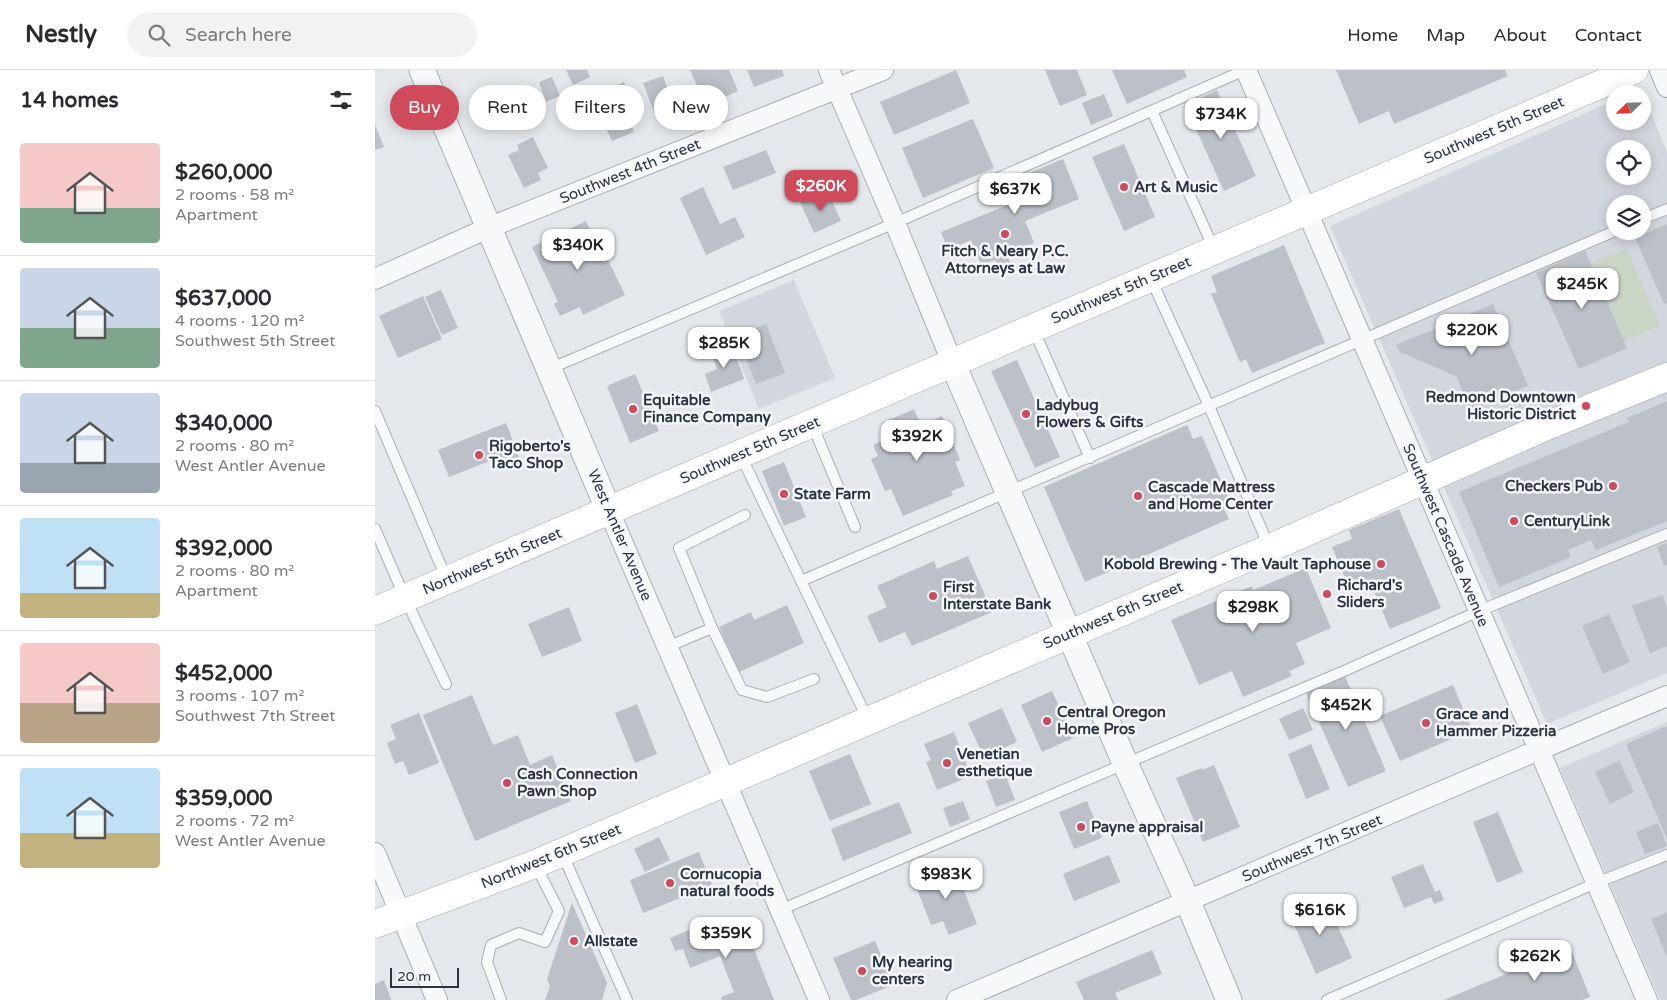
<!DOCTYPE html>
<meta charset="utf-8">
<style>
body{margin:0;font-family:"Varela Round",sans-serif;background:#f2f2f3;color:#2b2b33;height:100vh;display:flex;flex-direction:column;font-size:19px;white-space:nowrap}
*{box-sizing:border-box;margin:0}
p{font-size:16px;color:#7c7c81}
.icon{flex:none;width:28px;height:28px;fill:none;stroke:currentColor;stroke-width:2;stroke-linecap:round;stroke-linejoin:round}
.map{position:relative;flex:1;overflow:hidden}
.side{display:flex;flex-direction:column;background:#fff;width:375px}
.side>*{flex:none}
.banner{position:absolute;left:15px;top:15px;width:475px;height:45px;display:flex;gap:10px}
.needle{width:32px;rotate:247deg}
.fabs{position:absolute;left:1231px;top:15px;display:grid;gap:10px}
.fabs a{display:grid;place-items:center;width:45px;height:45px;border-radius:50%;background:#fff;box-shadow:0 2px 12px #0003;font-size:25px}
.scale{position:absolute;left:15px;bottom:12px;width:69px;box-sizing:border-box;padding-left:5px;border:2px solid #2b3444;border-top:0;font-size:14px;line-height:18px;white-space:nowrap;color:#2b3444;-webkit-text-stroke:4px #f4f6f9;paint-order:stroke}
.price{position:absolute;translate:-50% -42px;padding:0 11px;border-radius:10px;background:#fff;color:#222;font-size:16px;line-height:32px;filter:drop-shadow(0 1px 2px #0008)}
.price::after{content:'';position:absolute;left:50%;top:30px;width:15px;height:11px;margin-left:-8px;background:inherit;clip-path:polygon(0 0,100% 0,50% 100%)}
.price.selected{background:#cf4b5b;color:#fff}
ul{padding:0;list-style:none}
li{display:flex;align-items:center;gap:15px;height:125px;padding:0 20px}
li+li{border-top:1px solid #e1e1e2}
li span{display:grid;place-items:center;flex:none;width:140px;height:100px;border-radius:5px;color:#555}
li>.icon{margin-inline-start:auto}
span .icon{width:60px;height:60px;fill:#fffc;stroke-width:1}
li b{font-size:21px}
h2{display:flex;justify-content:space-between;align-items:center;height:60px;padding:0 20px;font-size:21px}
.chip{padding:0 18px;border-radius:22px;background:#fff;box-shadow:0 2px 12px #0003;font-size:18px;line-height:45px}
.chip.selected{background:#cf4b5b;color:#fff}
header{display:flex;align-items:center;gap:30px;box-sizing:border-box;height:70px;padding:0 25px;background:#fff;border-bottom:1px solid #e1e1e2}
header strong{font-size:24px}
nav{display:flex;gap:28px;margin-inline-start:auto;font-size:18px}
.search{width:350px;height:45px;background:#f2f2f3;display:flex;align-items:center;gap:12px;box-sizing:border-box;padding:0 18px;border-radius:28px;color:#7c7c81;font-size:19px}
main{display:flex;flex:1;min-height:0}
.map>svg:first-child{display:block}
</style>
<header>
<strong>Nestly</strong>
<div class="search"><svg class="icon" aria-label="search" viewBox="0 0 24 24"><circle cx="10" cy="10" r="6"/><path d="M15 15l6 6"/></svg>Search here</div>
<nav><a>Home</a><a>Map</a><a>About</a><a>Contact</a></nav>
</header>
<main>
<section class="side">
<h2>14 homes<svg class="icon" aria-label="filters" viewBox="0 0 24 24"><path d="M4 7h16M4 17h16"/><circle cx="9" cy="7" r="2"/><circle cx="15" cy="17" r="2"/></svg></h2>
<ul>
<li><span style="background:linear-gradient(#f6c9c9 65%,#7fa58c 0)"><svg class="icon" aria-label="home" viewBox="0 0 24 24"><path d="M3 11l9-7 9 7M6 9v11h12V9"/></svg></span><div><b>$260,000</b><p>2 rooms · 58 m²</p><p>Apartment</p></div></li>
<li><span style="background:linear-gradient(#c9d6e8 60%,#7fa58c 0)"><svg class="icon" aria-label="home" viewBox="0 0 24 24"><path d="M3 11l9-7 9 7M6 9v11h12V9"/></svg></span><div><b>$637,000</b><p>4 rooms · 120 m²</p><p>Southwest 5th Street</p></div></li>
<li><span style="background:linear-gradient(#c9d6e8 70%,#9aa5b1 0)"><svg class="icon" aria-label="home" viewBox="0 0 24 24"><path d="M3 11l9-7 9 7M6 9v11h12V9"/></svg></span><div><b>$340,000</b><p>2 rooms · 80 m²</p><p>West Antler Avenue</p></div></li>
<li><span style="background:linear-gradient(#bfe0f5 75%,#c2b280 0)"><svg class="icon" aria-label="home" viewBox="0 0 24 24"><path d="M3 11l9-7 9 7M6 9v11h12V9"/></svg></span><div><b>$392,000</b><p>2 rooms · 80 m²</p><p>Apartment</p></div></li>
<li><span style="background:linear-gradient(#f6c9c9 60%,#b9a48a 0)"><svg class="icon" aria-label="home" viewBox="0 0 24 24"><path d="M3 11l9-7 9 7M6 9v11h12V9"/></svg></span><div><b>$452,000</b><p>3 rooms · 107 m²</p><p>Southwest 7th Street</p></div></li>
<li><span style="background:linear-gradient(#bfe0f5 65%,#c2b280 0)"><svg class="icon" aria-label="home" viewBox="0 0 24 24"><path d="M3 11l9-7 9 7M6 9v11h12V9"/></svg></span><div><b>$359,000</b><p>2 rooms · 72 m²</p><p>West Antler Avenue</p></div></li>
</ul>
</section>
<div class="map">
<svg width="1292" height="930" viewBox="0 0 1292 930">
<rect width="100%" height="100%" fill="#e4e7ec"/>
<g fill="#d2d6de" fill-rule="evenodd">
<path d="M1266,19L1292,82V603L1172,654L955,156L1240,30V51H1268V24H1255ZM1240,79H1268V106H1240ZM1240,134H1268V161H1240Z"/>
<path d="M419,210L460,308L384,339L344,241Z"/>
<path d="M1292,652V930H1285L1185,698Z"/>
</g>
<path fill="#c9d6c5" d="M1251,178L1285,256L1249,271L1215,194Z"/>
<g fill="#bbc0c9">
<path d="M191,0H212L215,7L198,15Z"/>
<path d="M315,0H354L363,21L331,35Z"/>
<path d="M372,0H407L409,6L379,17Z"/>
<path d="M581,0L595,33L519,65L505,32Z"/>
<path d="M670,0H702L712,25L685,36Z"/>
<path d="M737,0H809L812,7L752,34Z"/>
<path d="M961,0H1130L1133,6L1019,54L1014,41L984,54Z"/>
<path d="M288,6L299,37L280,44L268,13Z"/>
<path d="M177,7L185,26L171,32L164,12Z"/>
<path d="M249,12L263,43L253,47L259,62L237,71L231,58L226,60L212,28Z"/>
<path d="M842,20L881,106L849,121L810,35Z"/>
<path d="M729,24L738,46L716,55L707,33Z"/>
<path d="M598,49L619,98L548,128L527,78Z"/>
<path d="M0,55L9,77L0,80Z"/>
<path d="M158,67L173,98L163,103L166,110L149,118L133,85L144,80L142,75Z"/>
<path d="M749,74L780,147L749,161L717,87Z"/>
<path d="M391,80L401,103L358,120L348,97Z"/>
<path d="M688,89L704,129L650,151L659,173L632,185L637,196L624,201L620,190L606,195L596,170L573,180L566,162L638,133L630,113Z"/>
<path d="M328,117L345,154L360,147L370,167L331,185L305,128Z"/>
<path d="M452,120L466,151L439,163L425,132Z"/>
<path d="M211,151L221,173L224,171L250,225L208,245L205,237L185,246L179,234L183,232L157,177Z"/>
<path d="M1292,154V233L1289,234L1260,168Z"/>
<path d="M909,175L950,273L877,303L871,289L865,292L836,224L842,222L836,206Z"/>
<path d="M1210,181L1252,278L1204,299L1161,203Z"/>
<path d="M66,220L83,258L67,265L50,227Z"/>
<path d="M48,226L67,269L23,288L4,246Z"/>
<path d="M1118,234L1153,316L1096,340L1081,306L1025,282L1021,275Z"/>
<path d="M391,254L410,303L381,314L362,265Z"/>
<path d="M357,275L369,309L336,322L330,304L342,299L336,283Z"/>
<path d="M642,290L685,387L660,398L616,301Z"/>
<path d="M260,304L284,361L255,373L232,316Z"/>
<path d="M1292,331V451L1221,480L1216,470L1193,480L1196,487L1124,517L1084,422L1254,352L1252,348Z"/>
<path d="M539,339L546,355L567,346L585,390L580,392L590,416L576,421L578,425L528,446L516,419L510,421L496,389L503,386L498,375L513,368L507,353Z"/>
<path d="M131,353L145,390L121,399L117,390L74,407L63,380Z"/>
<path d="M812,355L818,369L827,366L856,434L848,437L854,449L710,512L669,417Z"/>
<path d="M409,392L431,447L409,456L387,401Z"/>
<path d="M1024,439L1066,538L1015,559L995,512L975,520L957,477L977,469L974,460Z"/>
<path d="M1292,473V495L1289,496L1282,477Z"/>
<path d="M593,486L617,542L537,576L530,562L504,573L492,546L512,537L502,516L559,491L562,499Z"/>
<path d="M931,498L956,558L921,573L930,594L914,601L917,606L868,627L857,601L824,615L796,550L877,516L878,520Z"/>
<path d="M1287,525L1292,537V576L1275,583L1257,536Z"/>
<path d="M412,535L429,573L364,602L344,557L376,542L379,550Z"/>
<path d="M194,537L207,571L167,587L153,554Z"/>
<path d="M1234,544L1255,592L1228,604L1207,556Z"/>
<path d="M970,606L1011,701L973,717L931,623Z"/>
<path d="M1078,615L1097,660L1025,691L1005,646Z"/>
<path d="M677,621L698,668L667,682L646,635Z"/>
<path d="M97,625L118,675L143,665L155,695L177,685L196,731L100,771L48,645Z"/>
<path d="M262,634L282,684L260,693L240,643Z"/>
<path d="M627,638L642,672L609,687L593,653Z"/>
<path d="M928,638L938,660L914,670L904,649Z"/>
<path d="M44,643L64,693L34,705L28,691L20,694L12,673L21,669L15,655Z"/>
<path d="M1292,656V769L1251,674Z"/>
<path d="M579,662L596,706L562,720L551,692L556,690L549,674Z"/>
<path d="M936,674L955,719L931,729L913,684Z"/>
<path d="M475,684L496,734L455,751L434,701Z"/>
<path d="M1244,691L1259,722L1235,734L1220,702Z"/>
<path d="M839,695L865,757L828,772L801,708L827,698V700Z"/>
<path d="M630,704L640,730L621,737L611,711Z"/>
<path d="M588,731L595,749L575,757L568,738Z"/>
<path d="M712,731L727,768L699,779L684,742Z"/>
<path d="M524,732L537,763L468,791L456,759Z"/>
<path d="M1123,742L1148,802L1122,813L1098,752Z"/>
<path d="M1283,753L1292,776L1270,784L1261,762Z"/>
<path d="M284,767L295,790L270,802L259,779Z"/>
<path d="M324,782L337,815L268,843L255,810Z"/>
<path d="M734,785L745,812L699,831L688,804Z"/>
<path d="M1048,794L1060,822L1065,820L1069,830L1059,834L1056,827L1029,838L1016,807Z"/>
<path d="M579,795L602,854L574,865L568,851L556,855L539,811Z"/>
<path d="M950,827L977,888L941,904L914,843Z"/>
<path d="M197,833L232,913L227,930H170L175,916L172,909Z"/>
<path d="M1292,842V885H1291L1276,849Z"/>
<path d="M347,847L358,876L375,869L399,930H347L346,927L359,922L345,886L315,898L308,879L300,881L295,868Z"/>
<path d="M500,871L518,915L481,930H476L458,888Z"/>
<path d="M1195,877L1215,927L1207,930H1069Z"/>
<path d="M777,880L787,904L740,923L743,930H709L701,912Z"/>
<path d="M9,910L16,930H0V914Z"/>
</g>
<g fill="none" stroke-linecap="round" stroke-linejoin="round">
<defs>
<g id="service">
<path d="M777,41L839,179"/>
<path d="M1268,149L1292,139"/>
<path d="M776,209L834,336L894,477"/>
<path d="M658,258L715,388"/>
<path d="M174,299L520,153L870,0"/>
<path d="M0,341L72,510"/>
<path d="M437,354L480,457"/>
<path d="M366,386L493,650"/>
<path d="M0,459L30,528L71,614"/>
<path d="M426,511L1240,161"/>
<path d="M337,558L367,620L392,627L439,609"/>
<path d="M292,577L337,558L304,478L370,445"/>
<path d="M188,785L252,930"/>
<path d="M405,840L969,601L1104,541L1292,464"/>
<path d="M126,930L112,892L116,875L144,863L170,872L184,841L161,796"/>
<path d="M952,930L1221,813L1292,785"/>
</g>
<g id="minor">
<path d="M454,0L520,153L577,292"/>
<path d="M871,0L1272,930"/>
<path d="M1285,0L1292,17"/>
<path d="M0,209L113,158L508,0"/>
<path d="M234,441L444,930"/>
<path d="M0,783L62,930"/>
<path d="M582,930C819,829 1054,725 1292,626"/>
</g>
<g id="tertiary">
<path d="M47,0L234,441"/>
<path d="M577,292L750,693L813,832L854,930"/>
</g>
<g id="primary">
<path d="M0,541L1259,0"/>
<path d="M0,854L160,794L895,478L1169,357L1292,307"/>
</g>
</defs>
<use href="#service" stroke="#a9aeb6" stroke-width="12"/>
<use href="#minor" stroke="#a9aeb6" stroke-width="22"/>
<use href="#tertiary" stroke="#a9aeb6" stroke-width="27"/>
<use href="#primary" stroke="#a3abb7" stroke-width="29"/>
<use href="#service" stroke="#f7f8fa" stroke-width="10"/>
<use href="#minor" stroke="#f7f8fa" stroke-width="20"/>
<use href="#tertiary" stroke="#f7f8fa" stroke-width="25"/>
<use href="#primary" stroke="#fff" stroke-width="28"/>
</g>
<g fill="#cf4b5b" stroke="#f4f6f9" stroke-width="2">
<circle cx="749" cy="117" r="5"/>
<circle cx="630" cy="164" r="5"/>
<circle cx="1211" cy="336" r="5"/>
<circle cx="258" cy="339" r="5"/>
<circle cx="651" cy="344" r="5"/>
<circle cx="104" cy="385" r="5"/>
<circle cx="1238" cy="416" r="5"/>
<circle cx="409" cy="424" r="5"/>
<circle cx="763" cy="426" r="5"/>
<circle cx="1139" cy="451" r="5"/>
<circle cx="1006" cy="494" r="5"/>
<circle cx="952" cy="524" r="5"/>
<circle cx="558" cy="526" r="5"/>
<circle cx="672" cy="651" r="5"/>
<circle cx="1051" cy="653" r="5"/>
<circle cx="572" cy="693" r="5"/>
<circle cx="132" cy="713" r="5"/>
<circle cx="706" cy="757" r="5"/>
<circle cx="295" cy="813" r="5"/>
<circle cx="199" cy="871" r="5"/>
<circle cx="487" cy="901" r="5"/>
</g>
<g text-anchor="middle" stroke-width="5" stroke-linejoin="round" paint-order="stroke">
<g font-size="15" fill="#2b3444" stroke="#f4f6f9">
<text transform="translate(1119 60) rotate(-23)" y="5">Southwest 5th Street</text>
<text transform="translate(255 101) rotate(-22)" y="5">Southwest 4th Street</text>
<text transform="translate(746 220) rotate(-23)" y="5">Southwest 5th Street</text>
<text transform="translate(375 380) rotate(-23)" y="5">Southwest 5th Street</text>
<text transform="translate(245 465) rotate(67)" y="5">West Antler Avenue</text>
<text transform="translate(1071 465) rotate(67)" y="5">Southwest Cascade Avenue</text>
<text transform="translate(117 491) rotate(-23)" y="5">Northwest 5th Street</text>
<text transform="translate(738 545) rotate(-23)" y="5">Southwest 6th Street</text>
<text transform="translate(937 778) rotate(-23)" y="5">Southwest 7th Street</text>
<text transform="translate(176 786) rotate(-22)" y="5">Northwest 6th Street</text>
</g>
<g font-size="15" font-weight="bold" fill="#2b3444" stroke="#f4f6f9" text-anchor="start">
<text x="759" y="122">Art &amp; Music</text>
<text x="630" y="186" text-anchor="middle">Fitch &amp; Neary P.C.<tspan x="630" dy="17">Attorneys at Law</tspan></text>
<text x="1201" y="332" text-anchor="end">Redmond Downtown<tspan x="1201" dy="17">Historic District</tspan></text>
<text x="268" y="335">Equitable<tspan x="268" dy="17">Finance Company</tspan></text>
<text x="661" y="340">Ladybug<tspan x="661" dy="17">Flowers &amp; Gifts</tspan></text>
<text x="114" y="381">Rigoberto's<tspan x="114" dy="17">Taco Shop</tspan></text>
<text x="1228" y="421" text-anchor="end">Checkers Pub</text>
<text x="773" y="422">Cascade Mattress<tspan x="773" dy="17">and Home Center</tspan></text>
<text x="419" y="429">State Farm</text>
<text x="1149" y="456">CenturyLink</text>
<text x="996" y="499" text-anchor="end">Kobold Brewing - The Vault Taphouse</text>
<text x="962" y="520">Richard's<tspan x="962" dy="17">Sliders</tspan></text>
<text x="568" y="522">First<tspan x="568" dy="17">Interstate Bank</tspan></text>
<text x="682" y="647">Central Oregon<tspan x="682" dy="17">Home Pros</tspan></text>
<text x="1061" y="649">Grace and<tspan x="1061" dy="17">Hammer Pizzeria</tspan></text>
<text x="582" y="689">Venetian<tspan x="582" dy="17">esthetique</tspan></text>
<text x="142" y="709">Cash Connection<tspan x="142" dy="17">Pawn Shop</tspan></text>
<text x="716" y="762">Payne appraisal</text>
<text x="305" y="809">Cornucopia<tspan x="305" dy="17">natural foods</tspan></text>
<text x="209" y="876">Allstate</text>
<text x="497" y="897">My hearing<tspan x="497" dy="17">centers</tspan></text>
</g>
</g>
</svg>
<div class="fabs">
<a><svg class="needle" viewBox="-14 -14 28 28"><path d="M0-13l5 13h-10z" fill="#e53935"/><path d="M0 13l5-13h-10z" fill="#7c7c81"/></svg></a>
<a><svg class="icon" aria-label="locate" viewBox="0 0 24 24"><circle cx="12" cy="12" r="6"/><path d="M12 2v4M12 18v4M2 12h4M18 12h4"/></svg></a>
<a><svg class="icon" aria-label="layers" viewBox="0 0 24 24"><path d="M12 4l9 5-9 5-9-5zM3 14l9 5 9-5"/></svg></a>
</div>
<div class="scale">20 m</div>
<b class="price" style="left:846px;top:70px">$734K</b>
<b class="price selected" style="left:446px;top:142px">$260K</b>
<b class="price" style="left:640px;top:145px">$637K</b>
<b class="price" style="left:203px;top:201px">$340K</b>
<b class="price" style="left:1207px;top:240px">$245K</b>
<b class="price" style="left:1097px;top:286px">$220K</b>
<b class="price" style="left:349px;top:299px">$285K</b>
<b class="price" style="left:542px;top:392px">$392K</b>
<b class="price" style="left:878px;top:563px">$298K</b>
<b class="price" style="left:971px;top:661px">$452K</b>
<b class="price" style="left:571px;top:830px">$983K</b>
<b class="price" style="left:945px;top:866px">$616K</b>
<b class="price" style="left:351px;top:889px">$359K</b>
<b class="price" style="left:1160px;top:912px">$262K</b>
<div class="banner">
<a class="chip selected">Buy</a>
<a class="chip">Rent</a>
<a class="chip">Filters</a>
<a class="chip">New</a>
</div>
</div>
</main>
